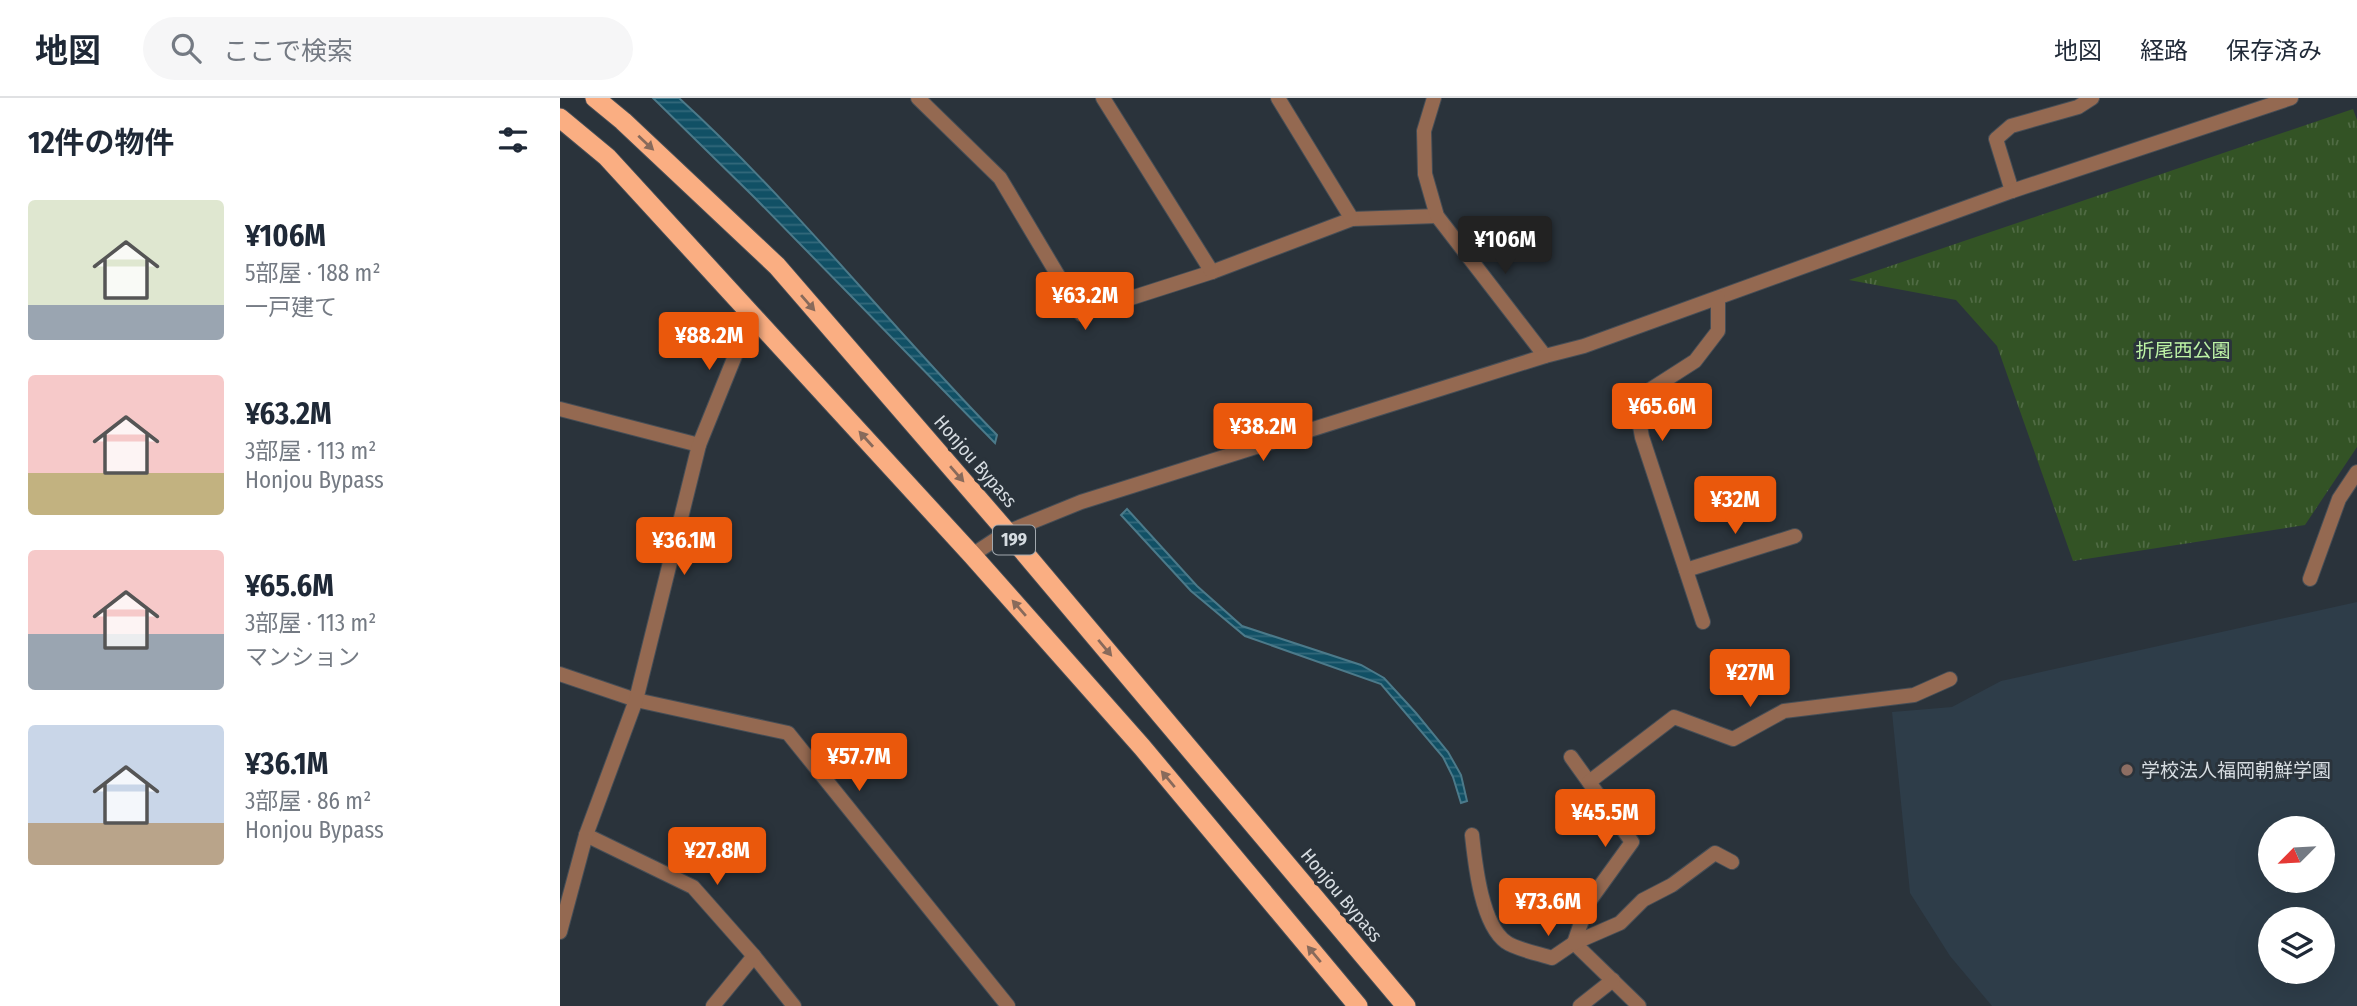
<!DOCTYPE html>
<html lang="ja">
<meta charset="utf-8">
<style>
body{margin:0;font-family:"Fira Sans Condensed","Noto Sans JP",sans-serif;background:#f6f6f7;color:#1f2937;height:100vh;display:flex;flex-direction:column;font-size:26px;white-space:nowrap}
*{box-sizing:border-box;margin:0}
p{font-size:23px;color:#747a83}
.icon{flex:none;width:38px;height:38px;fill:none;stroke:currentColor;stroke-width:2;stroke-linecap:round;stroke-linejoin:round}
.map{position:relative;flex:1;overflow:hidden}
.details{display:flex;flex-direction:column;background:#fff;width:560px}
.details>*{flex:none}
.needle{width:46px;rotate:246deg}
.tools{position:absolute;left:1698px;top:718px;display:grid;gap:14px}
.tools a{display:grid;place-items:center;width:77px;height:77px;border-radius:50%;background:#fff;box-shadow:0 7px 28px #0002;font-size:35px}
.price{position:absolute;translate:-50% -60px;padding:0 16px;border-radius:7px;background:#ea580c;color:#fff;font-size:23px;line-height:46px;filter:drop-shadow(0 2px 4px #0008)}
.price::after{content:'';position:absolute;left:50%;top:42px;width:21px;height:16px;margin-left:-10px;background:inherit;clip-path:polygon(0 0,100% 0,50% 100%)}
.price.on{background:#222;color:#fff}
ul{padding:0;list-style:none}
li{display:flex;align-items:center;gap:21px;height:175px;padding:0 28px}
li span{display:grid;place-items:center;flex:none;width:196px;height:140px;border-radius:7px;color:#555}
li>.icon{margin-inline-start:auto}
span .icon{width:84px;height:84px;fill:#fffc;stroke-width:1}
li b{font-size:30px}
h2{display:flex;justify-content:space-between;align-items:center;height:84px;padding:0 28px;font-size:30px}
header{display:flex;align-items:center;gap:42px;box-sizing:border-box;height:98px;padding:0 35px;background:#fff;border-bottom:2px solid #e0e1e3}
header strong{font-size:33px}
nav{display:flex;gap:38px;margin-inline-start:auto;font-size:24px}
.search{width:490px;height:63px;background:#f6f6f7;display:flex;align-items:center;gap:18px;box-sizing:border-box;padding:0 24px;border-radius:38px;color:#747a83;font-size:26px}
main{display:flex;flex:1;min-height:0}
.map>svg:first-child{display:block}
</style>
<header>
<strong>地図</strong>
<div class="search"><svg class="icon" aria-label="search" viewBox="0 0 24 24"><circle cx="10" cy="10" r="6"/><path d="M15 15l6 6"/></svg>ここで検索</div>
<nav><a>地図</a><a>経路</a><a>保存済み</a></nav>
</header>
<main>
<section class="details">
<h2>12件の物件<svg class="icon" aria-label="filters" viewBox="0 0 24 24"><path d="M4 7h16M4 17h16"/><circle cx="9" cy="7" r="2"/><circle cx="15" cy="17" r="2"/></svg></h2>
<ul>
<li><span style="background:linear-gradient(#dfe7d0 75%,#9aa5b1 0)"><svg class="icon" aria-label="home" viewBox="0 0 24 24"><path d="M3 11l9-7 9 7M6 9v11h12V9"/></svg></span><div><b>¥106M</b><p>5部屋 · 188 m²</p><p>一戸建て</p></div></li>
<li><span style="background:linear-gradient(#f6c9c9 70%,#c2b280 0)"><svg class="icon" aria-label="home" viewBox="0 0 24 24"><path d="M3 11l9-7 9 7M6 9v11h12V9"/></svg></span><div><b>¥63.2M</b><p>3部屋 · 113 m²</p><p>Honjou Bypass</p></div></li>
<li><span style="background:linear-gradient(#f6c9c9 60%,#9aa5b1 0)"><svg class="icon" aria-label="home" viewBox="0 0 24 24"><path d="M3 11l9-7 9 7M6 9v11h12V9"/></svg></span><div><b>¥65.6M</b><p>3部屋 · 113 m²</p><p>マンション</p></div></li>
<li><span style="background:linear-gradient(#c9d6e8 70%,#b9a48a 0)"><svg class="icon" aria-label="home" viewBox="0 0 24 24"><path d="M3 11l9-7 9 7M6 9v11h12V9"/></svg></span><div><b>¥36.1M</b><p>3部屋 · 86 m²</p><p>Honjou Bypass</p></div></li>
</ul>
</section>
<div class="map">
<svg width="1797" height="908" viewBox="0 0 1797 908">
<defs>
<pattern id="park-tufts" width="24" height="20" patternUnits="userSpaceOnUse" patternTransform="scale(1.75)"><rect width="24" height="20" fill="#335325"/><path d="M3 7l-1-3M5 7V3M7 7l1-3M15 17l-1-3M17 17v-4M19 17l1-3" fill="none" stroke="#506b44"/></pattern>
<pattern id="water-rules" width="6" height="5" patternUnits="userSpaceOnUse" patternTransform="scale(1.75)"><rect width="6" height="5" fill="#115065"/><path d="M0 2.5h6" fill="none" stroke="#33697b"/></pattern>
</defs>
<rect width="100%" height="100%" fill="#2a333b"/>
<path fill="#2e3d49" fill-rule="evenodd" d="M1797,504V908H1432L1390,858L1350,795L1332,614L1392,609L1441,583ZM1710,730H1762V782H1710ZM1710,821H1762V873H1710Z"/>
<path fill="url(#park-tufts)" d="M1793,11L1797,22V349L1745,427L1513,463L1437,248L1396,202L1289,182Z"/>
<g fill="url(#water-rules)" stroke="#4c7a8a" stroke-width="2">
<path d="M93,0H119C233,104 329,227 437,337L435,345L194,99Z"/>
<path d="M567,411L637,488L682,528L801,567L824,580L856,615L888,654L901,677L907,703L901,705L893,679L883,659L821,586L685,538L631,493L561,417Z"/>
</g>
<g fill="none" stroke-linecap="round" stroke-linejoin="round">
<defs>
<g id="minor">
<path d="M358,0L440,80L521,216L652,174L792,121L877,118"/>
<path d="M543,0L652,174"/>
<path d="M718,0L792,121"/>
<path d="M874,0L864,33L865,76L877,118L985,258"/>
<path d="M1452,93L1436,41L1451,28L1518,9L1532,0"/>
<path d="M0,311L139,347"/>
<path d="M412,457L447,434L521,404L985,258L1024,248L1452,93L1731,0"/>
<path d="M1126,472L1235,438"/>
<path d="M1750,481L1779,401L1797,374"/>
<path d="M1143,524L1082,339L1078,317L1082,297L1135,263L1158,233V200"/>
<path d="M0,576L76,602L228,635L448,908"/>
<path d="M1011,659L1072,744L1028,805L1014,845"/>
<path d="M1029,684L1114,619L1173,641L1224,613L1354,597L1390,581"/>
<path d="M26,737L133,789L194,858L234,908"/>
<path d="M912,737C915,764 921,826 946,844C955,851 980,856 992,860L1014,845L1079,908"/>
<path d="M0,834L26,737L76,602L139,347L179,248L198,223"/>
<path d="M1014,845L1060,825L1083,802L1112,787L1155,755L1172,764"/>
<path d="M153,908L194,858"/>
<path d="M1020,908L1053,882"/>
</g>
<g id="trunk">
<path d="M35,0L63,23L217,168L447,434L846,908"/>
<path d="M0,20L47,59L412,457L582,649L798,908"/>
</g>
</defs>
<use href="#minor" stroke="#464e56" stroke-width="16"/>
<use href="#trunk" stroke="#464e56" stroke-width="21"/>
<use href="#minor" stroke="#946951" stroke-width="14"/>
<use href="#trunk" stroke="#faae82" stroke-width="19"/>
</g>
<defs><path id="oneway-solid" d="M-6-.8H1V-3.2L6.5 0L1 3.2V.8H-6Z" transform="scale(1.75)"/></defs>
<g fill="#886a5b">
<use href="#oneway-solid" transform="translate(86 45) rotate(43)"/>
<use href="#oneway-solid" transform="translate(248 205) rotate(49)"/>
<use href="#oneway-solid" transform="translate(306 341) rotate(-132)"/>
<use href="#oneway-solid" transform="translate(397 376) rotate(49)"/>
<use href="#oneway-solid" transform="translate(459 510) rotate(-131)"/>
<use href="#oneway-solid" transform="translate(545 550) rotate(50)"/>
<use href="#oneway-solid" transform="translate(608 681) rotate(-130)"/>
<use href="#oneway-solid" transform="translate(754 856) rotate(-130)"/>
</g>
<circle fill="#8d6e63" stroke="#2a333b" stroke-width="2.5" cx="1567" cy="672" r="7"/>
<g text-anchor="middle" stroke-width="6" stroke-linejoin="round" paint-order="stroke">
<rect fill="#2a333b" stroke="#a2a9af" stroke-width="2" x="433" y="427.5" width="42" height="29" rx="5"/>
<g font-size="18" font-weight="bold" fill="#d6dce1">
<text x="454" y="448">199</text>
</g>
<g font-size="19" fill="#bdf3a6" stroke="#2a333b">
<text x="1623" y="259">折尾西公園</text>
</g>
<g font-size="19" fill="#d6dce1" stroke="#2a333b">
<text transform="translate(416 363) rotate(49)" y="7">Honjou Bypass</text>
<text transform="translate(782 797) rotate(50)" y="7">Honjou Bypass</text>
</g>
<g font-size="19" fill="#d6dce1" stroke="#2a333b" text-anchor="start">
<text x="1581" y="679">学校法人福岡朝鮮学園</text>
</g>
</g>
</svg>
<div class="tools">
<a><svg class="needle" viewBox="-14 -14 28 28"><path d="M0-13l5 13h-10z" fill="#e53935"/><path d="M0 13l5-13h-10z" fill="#747a83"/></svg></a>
<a><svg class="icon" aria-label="layers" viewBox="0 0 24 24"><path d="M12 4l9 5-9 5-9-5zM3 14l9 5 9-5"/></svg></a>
</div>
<b class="price on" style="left:945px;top:178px">¥106M</b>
<b class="price" style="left:525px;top:234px">¥63.2M</b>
<b class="price" style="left:149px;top:274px">¥88.2M</b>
<b class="price" style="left:1102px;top:345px">¥65.6M</b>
<b class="price" style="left:703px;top:365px">¥38.2M</b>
<b class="price" style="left:1175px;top:438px">¥32M</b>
<b class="price" style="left:124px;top:479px">¥36.1M</b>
<b class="price" style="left:1190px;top:611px">¥27M</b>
<b class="price" style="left:299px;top:695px">¥57.7M</b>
<b class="price" style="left:1045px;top:751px">¥45.5M</b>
<b class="price" style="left:157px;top:789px">¥27.8M</b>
<b class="price" style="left:988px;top:840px">¥73.6M</b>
</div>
</main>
